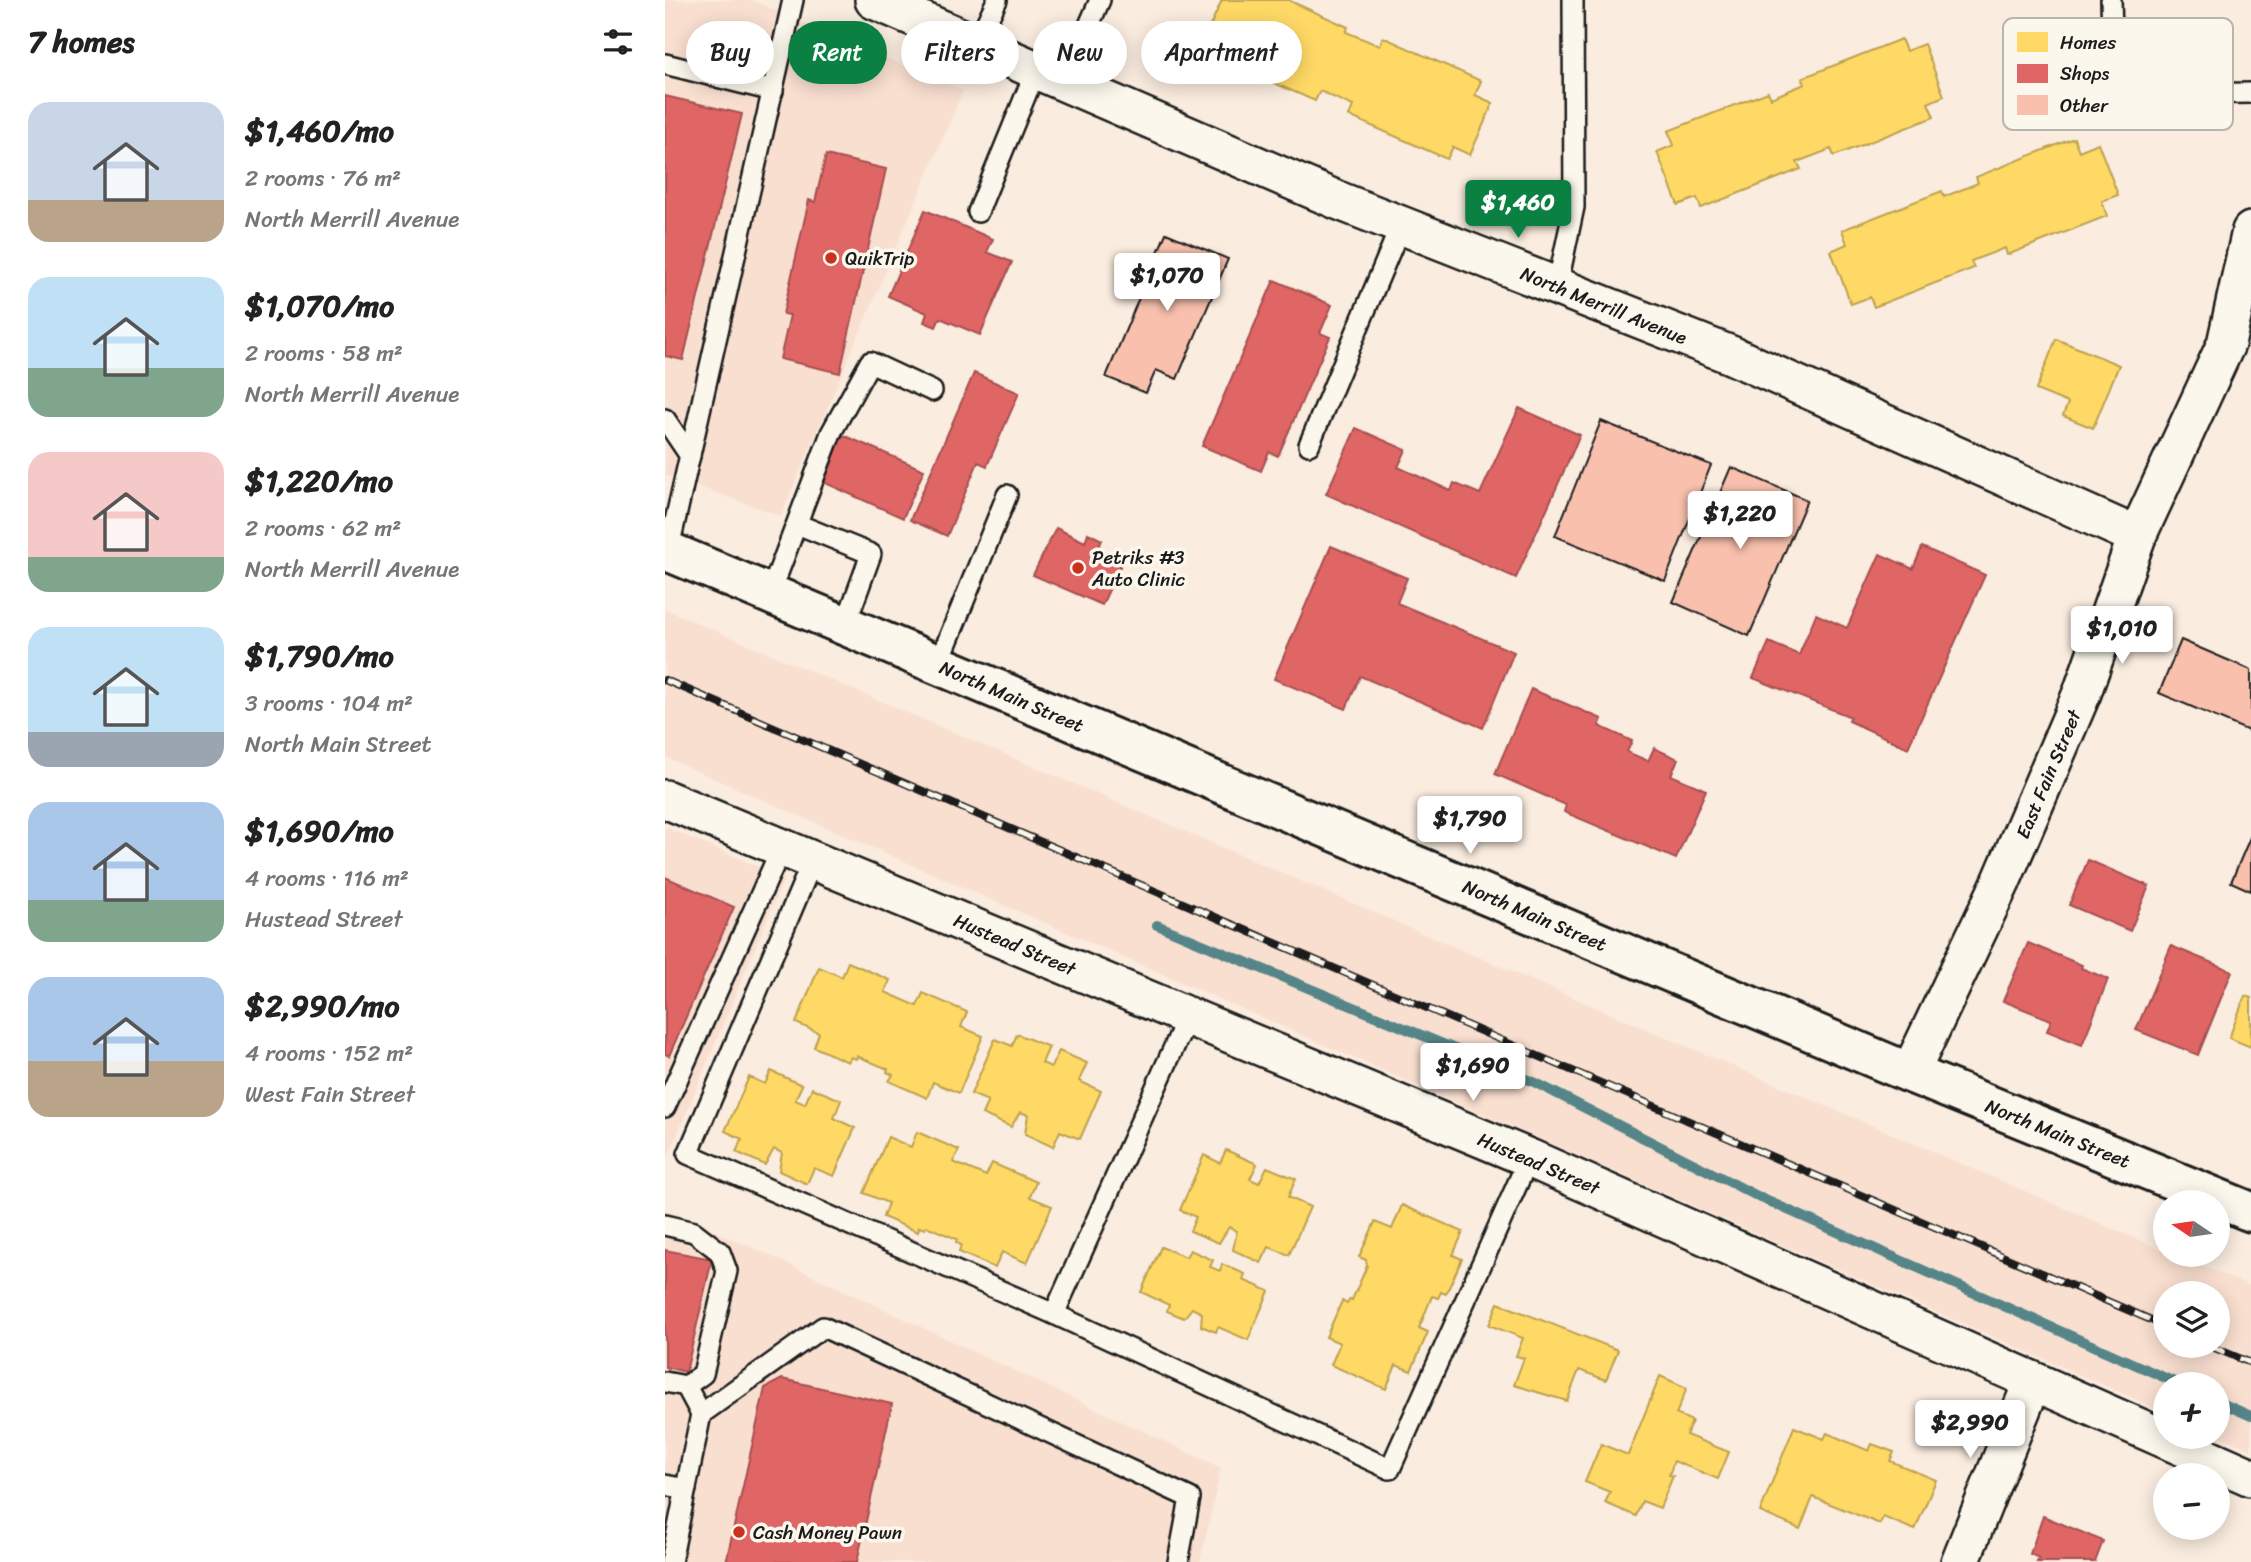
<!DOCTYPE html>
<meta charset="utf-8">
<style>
body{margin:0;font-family:Sriracha,sans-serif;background:#f2f2f2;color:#222;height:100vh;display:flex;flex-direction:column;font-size:26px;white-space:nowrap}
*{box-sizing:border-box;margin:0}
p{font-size:23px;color:#767676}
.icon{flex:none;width:38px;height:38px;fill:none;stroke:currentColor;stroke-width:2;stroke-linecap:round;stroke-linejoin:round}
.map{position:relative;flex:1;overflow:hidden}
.panel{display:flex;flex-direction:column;background:#fff;width:665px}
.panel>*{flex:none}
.guide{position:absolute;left:21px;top:21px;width:665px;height:63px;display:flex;gap:14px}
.needle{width:46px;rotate:283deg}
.tools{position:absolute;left:1488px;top:1190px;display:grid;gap:14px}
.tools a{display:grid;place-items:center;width:77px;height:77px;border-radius:50%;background:#fff;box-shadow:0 4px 18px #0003;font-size:35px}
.price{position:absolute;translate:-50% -60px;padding:0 16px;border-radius:7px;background:#fff;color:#222;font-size:23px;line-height:46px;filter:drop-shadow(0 2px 4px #0008)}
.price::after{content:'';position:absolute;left:50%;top:42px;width:21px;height:16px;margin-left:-10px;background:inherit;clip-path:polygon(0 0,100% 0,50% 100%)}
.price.active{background:#0b8043;color:#fff}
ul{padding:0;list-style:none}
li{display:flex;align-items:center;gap:21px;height:175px;padding:0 28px}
li span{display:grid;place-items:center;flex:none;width:196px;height:140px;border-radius:21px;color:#555}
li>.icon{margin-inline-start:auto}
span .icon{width:84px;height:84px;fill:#fffc;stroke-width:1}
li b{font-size:30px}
h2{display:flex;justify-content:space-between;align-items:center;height:84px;padding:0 28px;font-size:30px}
.tag{padding:0 24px;border-radius:32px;background:#fff;box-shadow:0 4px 18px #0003;font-size:24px;line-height:63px}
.tag.active{background:#0b8043;color:#fff}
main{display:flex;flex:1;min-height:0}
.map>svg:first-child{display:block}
</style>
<main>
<section class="panel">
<h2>7 homes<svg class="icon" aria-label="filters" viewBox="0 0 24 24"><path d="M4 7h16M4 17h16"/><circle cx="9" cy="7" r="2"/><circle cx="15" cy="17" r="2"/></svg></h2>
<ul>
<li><span style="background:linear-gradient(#c9d6e8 70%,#b9a48a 0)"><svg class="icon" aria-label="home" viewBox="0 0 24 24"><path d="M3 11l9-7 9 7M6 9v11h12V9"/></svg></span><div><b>$1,460/mo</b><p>2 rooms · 76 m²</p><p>North Merrill Avenue</p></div></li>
<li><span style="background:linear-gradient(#bfe0f5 65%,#7fa58c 0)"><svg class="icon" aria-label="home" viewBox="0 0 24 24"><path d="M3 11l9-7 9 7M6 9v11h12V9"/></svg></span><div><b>$1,070/mo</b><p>2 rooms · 58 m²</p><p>North Merrill Avenue</p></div></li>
<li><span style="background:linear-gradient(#f6c9c9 75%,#7fa58c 0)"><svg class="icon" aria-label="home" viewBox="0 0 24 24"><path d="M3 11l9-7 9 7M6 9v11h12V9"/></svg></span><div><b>$1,220/mo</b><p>2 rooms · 62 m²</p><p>North Merrill Avenue</p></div></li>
<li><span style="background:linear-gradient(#bfe0f5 75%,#9aa5b1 0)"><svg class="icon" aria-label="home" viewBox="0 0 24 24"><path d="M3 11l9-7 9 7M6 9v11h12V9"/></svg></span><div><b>$1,790/mo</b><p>3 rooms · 104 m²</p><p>North Main Street</p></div></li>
<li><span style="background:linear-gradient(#a9c7e8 70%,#7fa58c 0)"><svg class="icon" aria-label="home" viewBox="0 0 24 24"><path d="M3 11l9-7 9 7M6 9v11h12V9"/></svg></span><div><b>$1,690/mo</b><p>4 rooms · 116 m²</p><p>Hustead Street</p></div></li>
<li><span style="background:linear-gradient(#a9c7e8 60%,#b9a48a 0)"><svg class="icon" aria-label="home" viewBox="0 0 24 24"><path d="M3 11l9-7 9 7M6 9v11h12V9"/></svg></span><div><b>$2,990/mo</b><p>4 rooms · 152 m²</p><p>West Fain Street</p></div></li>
</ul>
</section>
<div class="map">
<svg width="1586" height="1562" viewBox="0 0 1586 1562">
<rect width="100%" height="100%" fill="#faecdf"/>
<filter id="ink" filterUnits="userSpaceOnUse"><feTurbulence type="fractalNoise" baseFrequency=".0143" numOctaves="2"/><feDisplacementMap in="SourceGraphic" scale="14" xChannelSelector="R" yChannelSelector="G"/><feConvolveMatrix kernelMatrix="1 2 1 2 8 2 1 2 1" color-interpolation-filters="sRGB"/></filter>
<g filter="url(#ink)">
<g fill="#f9dfd0" fill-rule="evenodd">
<path d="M0,0H86L298,91L116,516L0,475Z"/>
<path d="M0,609L1500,1251V1255H1509L1586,1286V1450L1552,1435V1384H1500V1412L0,757ZM1552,1293V1346H1500V1293Z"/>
<path d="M0,827L119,878L0,1164Z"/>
<path d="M0,1210L93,1250L556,1468L535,1562H0Z"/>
</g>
<g fill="#ffd966" stroke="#bba050" stroke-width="2">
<path d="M557,0H623L683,27L681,32L715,46L718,37L816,81L810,95L828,103L805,155L788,147L782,159L684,116L688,106L655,91L650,101L550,57L555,46L539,39Z"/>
<path d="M1236,39L1241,51L1259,44L1279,96L1263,103L1269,117L1169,156L1166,149L1132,162L1136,169L1036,208L1032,198L1013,205L992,152L1009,145L1003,131L1103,92L1106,98L1140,84L1137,78Z"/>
<path d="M1409,138L1414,151L1433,143L1453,195L1437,201L1442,216L1342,255L1340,248L1306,261L1309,268L1209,307L1205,297L1186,304L1166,251L1182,244L1177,230L1277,191L1279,197L1313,183L1311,177Z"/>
<path d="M1391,339L1454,365L1428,428L1398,416L1403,403L1371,390Z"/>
<path d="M183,962L225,980L220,992L252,1006L258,993L302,1012L296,1027L318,1036L294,1093L268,1082L262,1098L224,1081L228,1075L222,1072L223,1069L192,1056L191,1059L186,1057L183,1062L149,1047L154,1033L131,1023L154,967L177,977Z"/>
<path d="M1580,996L1586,998V1047L1564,1038Z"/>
<path d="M352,1034L384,1047L377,1063L386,1067L394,1051L422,1063L414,1081L436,1091L415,1139L395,1131L388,1147L360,1134L363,1115L355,1112L346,1127L317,1114L323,1101L306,1094L330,1039L347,1046Z"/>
<path d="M106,1071L137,1085L130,1100L140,1104L147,1088L176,1100L169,1118L190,1128L169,1176L149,1168L142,1184L114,1171L117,1153L109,1149L100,1165L71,1152L77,1139L60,1131L84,1077L100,1084Z"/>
<path d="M252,1132L294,1150L288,1162L321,1176L327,1163L371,1182L365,1197L387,1206L362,1263L337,1252L330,1268L294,1252L296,1245L291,1242L292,1239L261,1226L260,1229L254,1227L253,1232L218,1217L223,1203L199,1193L223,1137L246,1147Z"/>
<path d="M561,1150L592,1164L585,1179L594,1183L602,1167L631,1179L623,1197L645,1207L624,1255L604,1247L596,1263L568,1250L572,1231L564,1227L554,1243L525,1231L531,1217L515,1210L539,1155L555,1163Z"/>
<path d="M737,1205L798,1232L788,1255L797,1259L781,1294L776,1292L773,1298L767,1296L754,1328L763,1332L746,1371L731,1365L721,1389L666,1365L675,1343L661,1337L677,1301L682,1304L685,1299L687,1300L702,1266L701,1260L694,1257L710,1222L727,1229Z"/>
<path d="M496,1247L521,1257L525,1250L548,1260L545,1267L555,1271L557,1264L580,1274L578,1280L604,1291L583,1340L553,1327L551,1332L536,1326L537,1313L527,1308L519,1318L502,1311L504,1305L476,1292Z"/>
<path d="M833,1303L953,1350L941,1380L914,1370L902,1401L849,1385L859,1358L851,1356L858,1338L824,1325Z"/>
<path d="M995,1376L1022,1388L1011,1414L1027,1421L1021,1435L1064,1452L1053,1479L1009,1461L1004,1475L1008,1476L995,1508L977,1501L971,1516L940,1503L945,1492L920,1482L936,1444L963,1455Z"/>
<path d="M1129,1427L1159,1439L1162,1433L1204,1451L1207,1444L1229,1452L1225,1461L1271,1480L1250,1530L1218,1517L1215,1524L1148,1497L1135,1529L1095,1512Z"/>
</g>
<g fill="#e06666" stroke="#a55050" stroke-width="2">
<path d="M0,96L77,114L18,360L0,356Z"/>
<path d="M161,155L221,169L175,373L115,359L125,315L118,314L144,200L150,202Z"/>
<path d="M260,210L328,239L322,252L347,262L315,335L275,318L271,327L259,322L262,313L223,296Z"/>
<path d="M609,280L667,305L655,333L665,337L613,456L604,452L596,471L537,446Z"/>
<path d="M309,373L354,393L322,466L313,462L282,536L245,520Z"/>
<path d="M854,408L915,435L851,578L661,494L691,428L741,450L733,467L786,491L789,483L815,494Z"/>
<path d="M178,435L259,470L238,518L156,481Z"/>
<path d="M391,528L420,542L423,533L437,540L433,549L458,560L437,605L368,575Z"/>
<path d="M666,546L742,578L732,603L849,652L818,728L695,676L681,709L609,679Z"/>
<path d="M1257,547L1320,575L1243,748L1184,721L1186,717L1088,678L1104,642L1134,655L1151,614L1182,628L1215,554L1248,569Z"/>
<path d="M866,689L937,719L934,726L967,741L962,752L983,761L989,748L1013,759L1006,775L1041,790L1011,859L899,812L901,805L830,774Z"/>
<path d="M1423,860L1484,886L1465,931L1404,905Z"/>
<path d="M0,877L69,907L4,1056L0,1054Z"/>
<path d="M1363,943L1417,965L1416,968L1443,979L1417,1045L1382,1031L1386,1020L1338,1001Z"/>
<path d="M1506,946L1567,971L1533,1055L1471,1030Z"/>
<path d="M0,1250L47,1259L21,1372L0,1367Z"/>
<path d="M117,1379L227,1404L192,1562H61L100,1388Z"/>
<path d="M1378,1516L1438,1541L1430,1562H1372L1374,1558L1365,1554Z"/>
</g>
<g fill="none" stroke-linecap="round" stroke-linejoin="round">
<g stroke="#548588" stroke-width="10">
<path d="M492,925L869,1082L1096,1198L1514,1384"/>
<path d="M1552,1401L1586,1416"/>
</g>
</g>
<g fill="#f8c0ad" stroke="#1c1c1c" stroke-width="2">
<path d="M501,233L563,259L512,379L491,370L481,393L441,377Z"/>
<path d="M936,421L1046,465L1000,581L890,536Z"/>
<path d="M1066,467L1142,500L1084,636L1008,602Z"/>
<path d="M1516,640L1586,670V732L1494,693Z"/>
<path d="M1586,835V891L1566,882Z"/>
</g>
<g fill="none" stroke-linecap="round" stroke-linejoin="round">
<defs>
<g id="lane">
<path d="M1446,0L1449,95L1586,93"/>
<path d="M311,45L332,0"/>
<path d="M0,64L108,91"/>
<path d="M399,82L435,0"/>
<path d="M313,212L371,70"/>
<path d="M892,287L909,207L908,0"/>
<path d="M0,419L25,456"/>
<path d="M644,445L736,225"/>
<path d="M132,524L206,554L180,626"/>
<path d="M3,552L128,0"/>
<path d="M105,594L166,433L205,362L267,391"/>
<path d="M273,665L342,495"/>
<path d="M148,860L23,1154L389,1314L725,1469L864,1158"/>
<path d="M0,1107L117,847"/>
<path d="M0,1225L29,1232L55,1252L62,1271L38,1374L21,1386"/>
<path d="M389,1314L523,1016"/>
<path d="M0,1382L21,1386L36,1414L6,1562"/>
<path d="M36,1414L158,1327L525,1498L513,1562"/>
<path d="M0,1485L21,1489"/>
</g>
<g id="street">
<path d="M209,0L672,200L1066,355L1472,536"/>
<path d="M0,799L864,1158L1586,1477"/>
<path d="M1245,1073L1336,882L1417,693L1472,536L1561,344L1586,231"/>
<path d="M1295,1562L1368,1381"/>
</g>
<path id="secondary" d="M0,550L1245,1073L1586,1212"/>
</defs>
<use href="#lane" stroke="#1c1c1c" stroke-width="24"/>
<use href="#street" stroke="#1c1c1c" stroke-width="42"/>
<use href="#secondary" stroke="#1c1c1c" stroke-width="44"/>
<use href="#lane" stroke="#fbf7ec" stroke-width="19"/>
<use href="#street" stroke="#fbf7ec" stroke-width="37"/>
<use href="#secondary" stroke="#fbf7ec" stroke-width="38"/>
<defs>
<g id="rail">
<path d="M0,680L1500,1326"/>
<path d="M1545,1346L1586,1363"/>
</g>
</defs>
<use href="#rail" stroke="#1c1c1c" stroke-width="8"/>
<use href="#rail" stroke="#fbf7ec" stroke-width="5" stroke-dasharray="16" stroke-linecap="butt"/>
</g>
</g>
<g fill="#c8321e" stroke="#fbf7ec" stroke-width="2.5">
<circle cx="166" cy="258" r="7"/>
<circle cx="413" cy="568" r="7"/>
<circle cx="74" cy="1532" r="7"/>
</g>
<g text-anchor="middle" stroke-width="7" stroke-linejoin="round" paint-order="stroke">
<g font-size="19" fill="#1c1c1c" stroke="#fbf7ec" text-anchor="start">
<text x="180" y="265">QuikTrip</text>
<text x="427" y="564">Petriks #3<tspan x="427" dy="22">Auto Clinic</tspan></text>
<text x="88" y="1539">Cash Money Pawn</text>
</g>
<g font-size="19" fill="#1c1c1c" stroke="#fbf7ec">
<text transform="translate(939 305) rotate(22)" y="7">North Merrill Avenue</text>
<text transform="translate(347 696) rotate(23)" y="7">North Main Street</text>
<text transform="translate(1383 774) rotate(-67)" y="7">East Fain Street</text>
<text transform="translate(870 915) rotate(23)" y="7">North Main Street</text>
<text transform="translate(350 944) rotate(23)" y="7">Hustead Street</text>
<text transform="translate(1393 1133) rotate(22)" y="7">North Main Street</text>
<text transform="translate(874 1163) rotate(23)" y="7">Hustead Street</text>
</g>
</g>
<rect x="1338" y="18" width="230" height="112" rx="10" fill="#fbf7ec" stroke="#b8b5ae" stroke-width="2"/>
<rect x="1352" y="32" width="31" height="20" fill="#ffd966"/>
<rect x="1352" y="64" width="31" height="19" fill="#e06666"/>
<rect x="1352" y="95" width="31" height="20" fill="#f8c0ad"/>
<g font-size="19" fill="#1c1c1c">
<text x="1395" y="49">Homes</text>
<text x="1395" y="80">Shops</text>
<text x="1395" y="112">Other</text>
</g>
</svg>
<div class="tools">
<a><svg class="needle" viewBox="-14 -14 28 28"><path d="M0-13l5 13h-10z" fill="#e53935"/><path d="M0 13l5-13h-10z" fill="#767676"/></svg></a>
<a><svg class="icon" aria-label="layers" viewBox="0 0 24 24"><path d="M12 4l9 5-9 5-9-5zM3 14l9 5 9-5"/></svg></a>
<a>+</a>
<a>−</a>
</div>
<b class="price active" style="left:853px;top:240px">$1,460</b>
<b class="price" style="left:502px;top:313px">$1,070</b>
<b class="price" style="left:1075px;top:551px">$1,220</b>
<b class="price" style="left:1457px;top:666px">$1,010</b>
<b class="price" style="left:805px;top:856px">$1,790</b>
<b class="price" style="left:808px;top:1103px">$1,690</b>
<b class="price" style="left:1305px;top:1460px">$2,990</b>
<div class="guide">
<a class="tag">Buy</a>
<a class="tag active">Rent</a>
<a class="tag">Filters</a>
<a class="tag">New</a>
<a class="tag">Apartment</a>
</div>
</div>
</main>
